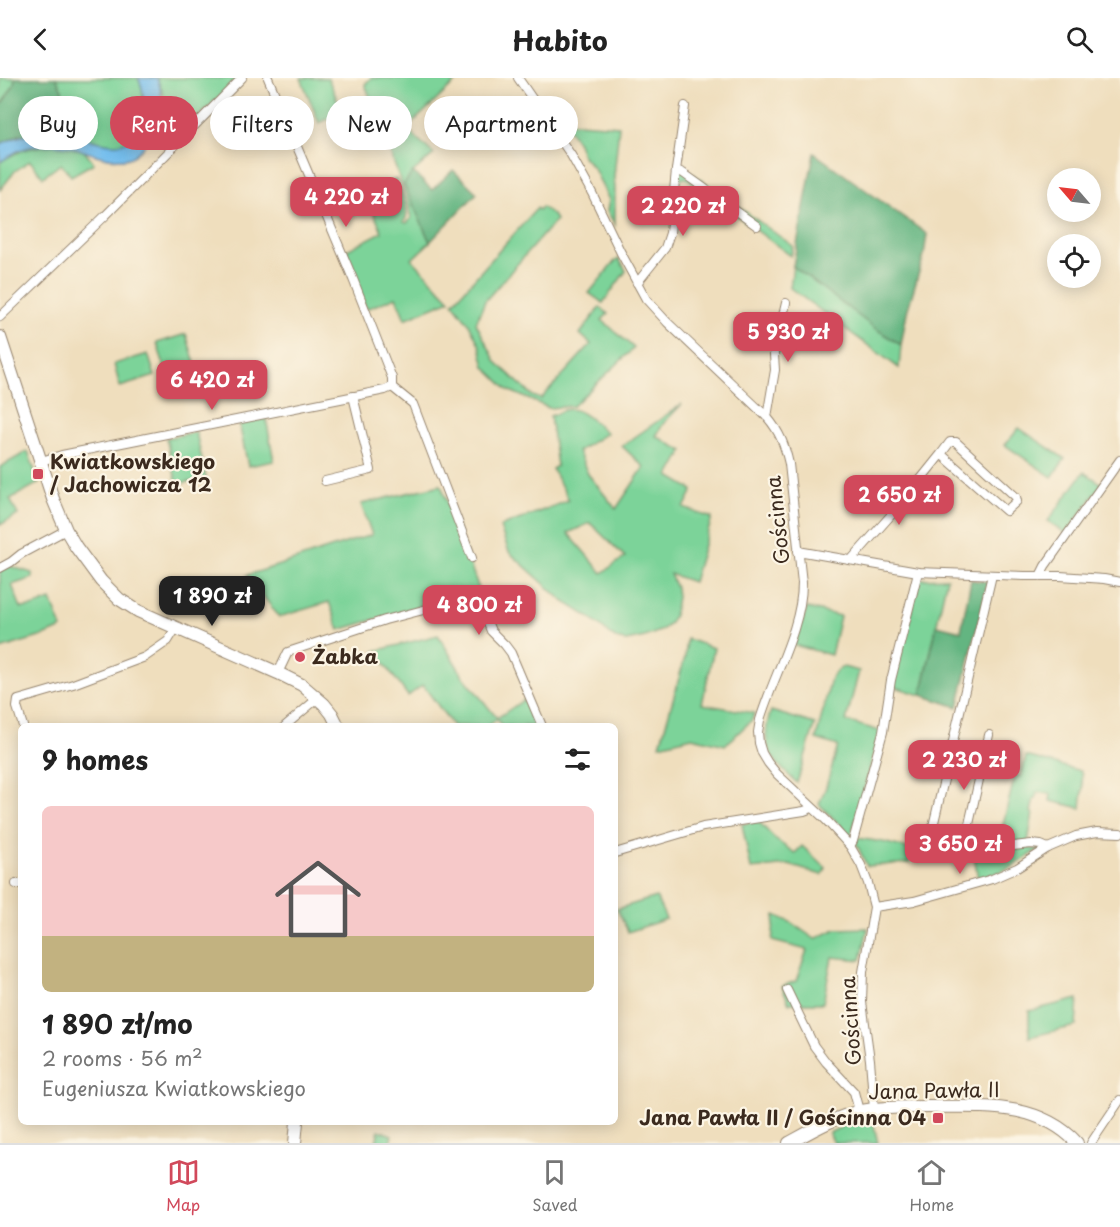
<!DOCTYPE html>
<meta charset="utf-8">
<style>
body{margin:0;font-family:"Playpen Sans",sans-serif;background:#f6f6f6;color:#222;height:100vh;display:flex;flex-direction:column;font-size:22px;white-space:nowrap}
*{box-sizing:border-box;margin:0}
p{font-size:20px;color:#767676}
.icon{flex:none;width:33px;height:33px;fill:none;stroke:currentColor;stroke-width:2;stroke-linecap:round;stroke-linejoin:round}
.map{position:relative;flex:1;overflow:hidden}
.sheet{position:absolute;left:18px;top:645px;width:600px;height:402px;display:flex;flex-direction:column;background:#fff;border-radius:9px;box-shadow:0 3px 15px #0003}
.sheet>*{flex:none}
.banner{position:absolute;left:18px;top:18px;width:600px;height:54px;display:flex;gap:12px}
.needle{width:39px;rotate:298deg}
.controls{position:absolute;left:1047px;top:90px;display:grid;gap:12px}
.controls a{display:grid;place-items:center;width:54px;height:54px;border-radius:50%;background:#fff;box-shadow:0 3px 15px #0003;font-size:30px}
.price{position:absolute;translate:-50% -51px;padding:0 14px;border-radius:12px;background:#d1495b;color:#fff;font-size:20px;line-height:39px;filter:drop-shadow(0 2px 3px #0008)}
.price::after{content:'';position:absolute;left:50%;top:36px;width:18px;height:14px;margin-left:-9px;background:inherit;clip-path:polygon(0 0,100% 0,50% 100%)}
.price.selected{background:#222;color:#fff}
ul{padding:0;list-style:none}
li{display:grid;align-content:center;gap:12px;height:318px;padding:0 24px}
li span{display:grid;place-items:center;height:186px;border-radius:9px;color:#555}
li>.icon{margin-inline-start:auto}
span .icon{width:108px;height:108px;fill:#fffc;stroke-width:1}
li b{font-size:26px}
h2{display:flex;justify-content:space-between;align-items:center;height:72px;padding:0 24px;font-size:26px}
.tag{padding:0 21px;border-radius:27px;background:#fff;box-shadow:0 3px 15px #0003;font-size:21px;line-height:54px}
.tag.selected{background:#d1495b;color:#fff}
header{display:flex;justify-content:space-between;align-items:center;height:78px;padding:0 24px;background:#fff;font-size:27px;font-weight:700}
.tab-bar{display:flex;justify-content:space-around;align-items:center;height:84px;border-top:2px solid #e0e0e0;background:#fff;font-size:16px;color:#767676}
.tab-bar a{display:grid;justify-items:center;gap:3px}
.tab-bar .selected{color:#d1495b}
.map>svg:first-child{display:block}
</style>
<header><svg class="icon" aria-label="back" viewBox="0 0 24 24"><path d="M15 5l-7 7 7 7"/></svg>Habito<svg class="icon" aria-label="search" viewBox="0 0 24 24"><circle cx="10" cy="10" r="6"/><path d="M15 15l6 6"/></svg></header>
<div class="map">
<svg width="1120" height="1065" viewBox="0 0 1120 1065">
<rect width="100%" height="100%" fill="#fcf5e5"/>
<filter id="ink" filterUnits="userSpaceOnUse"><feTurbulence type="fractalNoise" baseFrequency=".0167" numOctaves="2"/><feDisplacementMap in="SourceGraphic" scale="12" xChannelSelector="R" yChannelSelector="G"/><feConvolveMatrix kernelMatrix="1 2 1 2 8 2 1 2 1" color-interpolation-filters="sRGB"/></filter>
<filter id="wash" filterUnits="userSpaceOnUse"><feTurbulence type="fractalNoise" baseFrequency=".008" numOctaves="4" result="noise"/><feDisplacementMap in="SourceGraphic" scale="24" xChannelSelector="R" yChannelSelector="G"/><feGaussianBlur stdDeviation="1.35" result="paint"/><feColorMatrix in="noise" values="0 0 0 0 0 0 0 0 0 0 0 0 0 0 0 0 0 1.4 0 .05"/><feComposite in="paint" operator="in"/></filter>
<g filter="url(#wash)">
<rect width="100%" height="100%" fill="#efdebd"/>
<g fill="#7bd399" stroke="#5b7e5c" stroke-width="1.5" fill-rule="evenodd">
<path d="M0,0H15L14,7L0,29Z"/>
<path d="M56,0H138C144,9 143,21 143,32C143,40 141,48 137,55C122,79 84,59 63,52L62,12Z"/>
<path d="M157,0H238L184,54L177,44H174Z"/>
<path d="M301,0H328L343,35L319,45Z"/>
<path d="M371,0H460L388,68L365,6Z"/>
<path d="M564,44L619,48L614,99L615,110V147L607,133L609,122L594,91L582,77L578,65Z"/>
<path d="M408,52L434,76L413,94L404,106L430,164L412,181L450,222L405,241L396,219L366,231L345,173L382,154L371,128L352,136L346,124L396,101C400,113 413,134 403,144L407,145L411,140L408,124L390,74L392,68Z"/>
<path d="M55,67L83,72L94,85L71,98L61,86L43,99L30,83L15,93L0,112V84C22,71 29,69 55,67Z"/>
<path d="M678,85L793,168L791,178L686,100L677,102Z"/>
<path d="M542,129L553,137L556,142L485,223L476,245L496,284L533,318L541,321L591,266L580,256L600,229L608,236L602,242L634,270L573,328L549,330L508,312L485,289L480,268L469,246L453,225L537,130L539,132Z"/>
<path d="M619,181L626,193L603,225L589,215L615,183Z"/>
<path d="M793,188L876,251L901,267L899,290L790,210Z"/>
<path d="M186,256L202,308L173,317L157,265Z"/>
<path d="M148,276L155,298L120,309L114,286Z"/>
<path d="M682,326L663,346L656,358L683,373L669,398L693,412L684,430L712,440L693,504L670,496L676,510L677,519L674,537L670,545L662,552L645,559L626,563L619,562L612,558L589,539L563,523L509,474L500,449L569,422L552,391L557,388L550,338C555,337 559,334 564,332C580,327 596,346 607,355L578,373L588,396L616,431L644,389L622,368ZM590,445L625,479L602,495L568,455Z"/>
<path d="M266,340L274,383L248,388L239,345Z"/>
<path d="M1019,350L1065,381L1052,399L1005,367Z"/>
<path d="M196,354L206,401L177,406L166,360Z"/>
<path d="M28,373L39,405L10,421L18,437L0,447V389Z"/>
<path d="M1084,394L1102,406L1066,456L1048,443Z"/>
<path d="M441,407L479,511L339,552L329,524L279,539L247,497C289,485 330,469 372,457L361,426Z"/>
<path d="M10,488L32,495L33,500L12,507L21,530L32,529L51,522L62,550L46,557L0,571V492Z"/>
<path d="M947,500L921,617L892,608L920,501Z"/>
<path d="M807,530L840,538L831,577L794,567Z"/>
<path d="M438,557L463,598L497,640L525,621L537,648H502L497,641L488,648H453L423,607L408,618L375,573Z"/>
<path d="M687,561L714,570L702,626L754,635L752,642L725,667L692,659L660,667L685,579Z"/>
<path d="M843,589L859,593L846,643L880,653L851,758L819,726L826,709L838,668L816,661L831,600L836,593Z"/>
<path d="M771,633L815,646L797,705C772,682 758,668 771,633Z"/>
<path d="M1026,678L1081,693L1083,709L1081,730L1050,723L1051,716L1037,714L1036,720H1034L1031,734L1033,735L1028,764L998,767L1015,697L1021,698Z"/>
<path d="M758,743L776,762L795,775L802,768L826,790L822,797L789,787L751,791L742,746Z"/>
<path d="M857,760L883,764L907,770L909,785L867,788L856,765Z"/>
<path d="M1026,770L1040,771L1012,789L978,802L974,776Z"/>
<path d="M656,819L666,841L628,854L617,831Z"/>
<path d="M775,837L790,844L815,861L836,851L868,850L861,882L832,879L823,925H789L782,908L796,903L807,872L772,863Z"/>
<path d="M1078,921L1076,948L1029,959V933Z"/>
<path d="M872,1039L878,1065H834L829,1055L847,1046Z"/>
<path d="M379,1052L392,1057L390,1065H376Z"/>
</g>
<g fill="#64b581" stroke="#507050" stroke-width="1.5">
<path d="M15,0H56L62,12L63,52L19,57L0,66V29L14,7Z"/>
<path d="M814,75L927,156L924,177L907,234L901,267L876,251L793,188Z"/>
<path d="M453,92L477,115L430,164L404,106L413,94L432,112Z"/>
<path d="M971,502L988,504L958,629L921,617L937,547L961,553Z"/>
</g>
<path fill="#74beed" stroke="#587486" stroke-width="1.5" d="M138,0H157C161,9 162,22 161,32C160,47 143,75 129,80C116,84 96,77 84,73C65,66 39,65 20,72C13,75 7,80 0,84V66C18,58 42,50 62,52C68,52 74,56 80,58C106,67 134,76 142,40C145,29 144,10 138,0Z"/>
</g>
<g filter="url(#ink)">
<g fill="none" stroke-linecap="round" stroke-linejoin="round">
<defs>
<g id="street">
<path d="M268,0L353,201L392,300V309"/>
<path d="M518,0L571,77L592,115L621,175L646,221L667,244L767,339C780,354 785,368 789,386L802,505C802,550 773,598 760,642L758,654L759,665L762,675L768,685L777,696L826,742L850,768L861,787L868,805L874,829L863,894L862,924L870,982L874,1031"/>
<path d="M676,92L683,95L757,148"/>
<path d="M637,205L665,170L670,155L676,92L685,28"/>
<path d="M0,239L106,137L242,0"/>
<path d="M392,309L413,326L472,480"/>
<path d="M767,339L775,292L774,277L776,257L781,246L786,225"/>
<path d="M41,383L62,377L385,312L392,309"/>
<path d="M325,403L371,392L353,318"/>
<path d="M798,473L918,494L1025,498H1060L1104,501L1120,504"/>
<path d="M851,482L900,427L941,376L1006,433L1017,423L1016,419L956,364H950L941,376"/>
<path d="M0,490L11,484L21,476L66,452"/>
<path d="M992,497L931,757V769L967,773L1031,766L1041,767L1048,770"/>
<path d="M1040,498L1045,488L1120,382"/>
<path d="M278,595L288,574L385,542L477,518L491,553L505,567L511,575L542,648"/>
<path d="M23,648L17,629L18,622L73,606L145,579L168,563L176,550"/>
<path d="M285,648L318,620"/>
<path d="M850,768L853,763L883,654L891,602L918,494"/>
<path d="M963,773L989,657"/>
<path d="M615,775L703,749L804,733L812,730"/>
<path d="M16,806H21"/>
<path d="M874,829L914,823L992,801L1017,790L1048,770L1076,758L1097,754L1120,755"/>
<path d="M787,912L814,968L826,984L854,1014L859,1033"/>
<path d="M1091,1065L1120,1022"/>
</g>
<g id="secondary">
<path d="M0,259L53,421L66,452L76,469L101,503L119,521L138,533L278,595L302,607L324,626L332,636L338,648"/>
<path d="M295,1065L297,1044"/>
<path d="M789,1065C811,1053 835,1039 860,1033C883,1029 907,1029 929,1029C981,1029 1038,1023 1077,1065"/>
</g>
</defs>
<use href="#street" stroke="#95846e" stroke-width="10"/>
<use href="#secondary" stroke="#95846e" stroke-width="14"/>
<use href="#street" stroke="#fff" stroke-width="8"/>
<use href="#secondary" stroke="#fff" stroke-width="12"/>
</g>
</g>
<g fill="#d1495b" stroke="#fcf5e5" stroke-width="2">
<rect x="32" y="390" width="12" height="12" rx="3"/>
<circle cx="300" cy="579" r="6"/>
<rect x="932" y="1034" width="12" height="12" rx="3"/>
</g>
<g text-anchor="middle" stroke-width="4.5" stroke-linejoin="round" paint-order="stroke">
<g font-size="20" font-weight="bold" fill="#3b2a1e" stroke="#fcf5e5" text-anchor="start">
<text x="50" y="391">Kwiatkowskiego<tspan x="50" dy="23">/ Jachowicza 12</tspan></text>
<text x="312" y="586">Żabka</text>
<text x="926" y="1047" text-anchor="end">Jana Pawła II / Gościnna 04</text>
</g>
<g font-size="20" fill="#3b2a1e" stroke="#fcf5e5">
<text transform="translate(778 442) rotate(-96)" y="7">Gościnna</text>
<text transform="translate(851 943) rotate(-94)" y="7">Gościnna</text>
<text transform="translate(934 1013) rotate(-1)" y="7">Jana Pawła II</text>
</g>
</g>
</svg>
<div class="controls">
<a><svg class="needle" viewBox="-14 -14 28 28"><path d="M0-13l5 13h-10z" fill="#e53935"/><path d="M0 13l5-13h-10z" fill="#767676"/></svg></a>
<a><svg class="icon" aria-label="locate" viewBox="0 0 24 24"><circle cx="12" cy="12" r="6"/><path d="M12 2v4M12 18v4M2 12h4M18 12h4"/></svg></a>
</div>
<b class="price" style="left:346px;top:150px">4 220 zł</b>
<b class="price" style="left:683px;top:159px">2 220 zł</b>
<b class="price" style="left:788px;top:285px">5 930 zł</b>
<b class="price" style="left:212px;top:333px">6 420 zł</b>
<b class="price" style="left:899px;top:448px">2 650 zł</b>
<b class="price selected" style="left:212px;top:549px">1 890 zł</b>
<b class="price" style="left:479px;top:558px">4 800 zł</b>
<b class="price" style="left:964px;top:713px">2 230 zł</b>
<b class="price" style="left:960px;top:797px">3 650 zł</b>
<div class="banner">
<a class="tag">Buy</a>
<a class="tag selected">Rent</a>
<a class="tag">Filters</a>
<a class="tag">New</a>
<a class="tag">Apartment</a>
</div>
<section class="sheet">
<h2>9 homes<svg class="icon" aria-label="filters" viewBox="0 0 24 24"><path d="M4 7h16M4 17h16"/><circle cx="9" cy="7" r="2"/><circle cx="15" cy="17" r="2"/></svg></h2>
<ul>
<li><span style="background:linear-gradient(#f6c9c9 70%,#c2b280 0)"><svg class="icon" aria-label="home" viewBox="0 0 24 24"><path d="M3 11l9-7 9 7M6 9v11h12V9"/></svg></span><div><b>1 890 zł/mo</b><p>2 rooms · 56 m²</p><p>Eugeniusza Kwiatkowskiego</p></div></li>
</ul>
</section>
</div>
<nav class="tab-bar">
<a class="selected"><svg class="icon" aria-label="map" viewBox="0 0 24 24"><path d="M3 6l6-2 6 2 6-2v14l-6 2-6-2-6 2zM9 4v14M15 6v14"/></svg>Map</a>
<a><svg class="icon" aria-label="saved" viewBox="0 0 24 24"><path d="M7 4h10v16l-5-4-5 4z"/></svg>Saved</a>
<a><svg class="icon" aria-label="home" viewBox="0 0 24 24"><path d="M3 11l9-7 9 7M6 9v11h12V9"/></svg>Home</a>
</nav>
